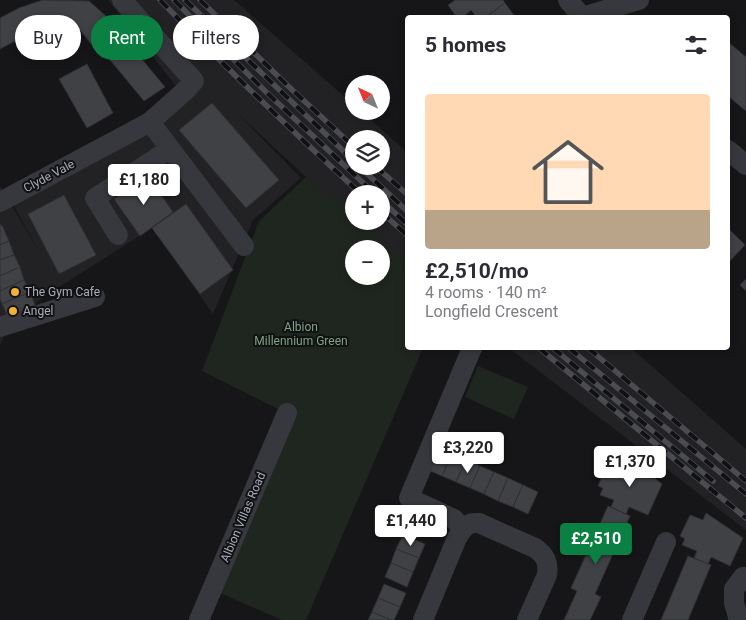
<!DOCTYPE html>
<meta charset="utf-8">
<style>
body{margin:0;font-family:Roboto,sans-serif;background:#f2f2f3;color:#2b2b33;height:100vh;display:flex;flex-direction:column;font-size:19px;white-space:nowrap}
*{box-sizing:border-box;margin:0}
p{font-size:16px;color:#7c7c81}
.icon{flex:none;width:28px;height:28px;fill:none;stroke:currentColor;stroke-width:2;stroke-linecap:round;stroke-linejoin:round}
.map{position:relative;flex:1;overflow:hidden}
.side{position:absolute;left:405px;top:15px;width:325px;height:335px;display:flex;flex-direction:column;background:#fff;border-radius:5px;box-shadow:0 2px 8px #0003}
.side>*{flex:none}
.top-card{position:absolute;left:15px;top:15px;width:315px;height:45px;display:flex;gap:10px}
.needle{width:32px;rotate:317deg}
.fabs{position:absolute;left:345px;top:75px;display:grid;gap:10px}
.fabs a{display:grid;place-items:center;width:45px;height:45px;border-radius:50%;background:#fff;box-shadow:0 2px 8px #0003;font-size:25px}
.price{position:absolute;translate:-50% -42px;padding:0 11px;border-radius:5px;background:#fff;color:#222;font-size:16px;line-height:32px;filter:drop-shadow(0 1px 2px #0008)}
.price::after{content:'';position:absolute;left:50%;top:30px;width:15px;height:11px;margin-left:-8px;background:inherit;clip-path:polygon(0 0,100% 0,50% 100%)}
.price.current{background:#0b8043;color:#fff}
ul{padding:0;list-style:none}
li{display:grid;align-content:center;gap:10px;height:265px;padding:0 20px}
li span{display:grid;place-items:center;height:155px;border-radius:5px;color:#555}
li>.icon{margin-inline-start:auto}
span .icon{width:90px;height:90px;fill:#fffc;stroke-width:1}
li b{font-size:21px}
h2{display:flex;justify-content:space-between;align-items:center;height:60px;padding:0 20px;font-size:21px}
.chip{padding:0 18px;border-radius:22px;background:#fff;box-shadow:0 2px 8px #0003;font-size:18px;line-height:45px}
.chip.current{background:#0b8043;color:#fff}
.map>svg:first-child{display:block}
</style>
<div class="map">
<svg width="746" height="620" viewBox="0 0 746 620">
<rect width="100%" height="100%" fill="#161618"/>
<g fill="#222225" fill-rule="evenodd">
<path d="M108,0H234L354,105V111H361L407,152V265L357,221H381V194H354V218L306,177L237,113L301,178L253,220L213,314L152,228L45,296L10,323L0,345V186L40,253L9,197L128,135L176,86ZM354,139H381V166H354Z"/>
<path d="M509,348H631L746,449V530Z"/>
</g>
<g fill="#1e261f" fill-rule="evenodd">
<path d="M306,177L342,204L354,215V221H361L407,264L408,348H423L306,620H282L220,593L294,417L202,371L259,221ZM354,249H381V276H354Z"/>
<path d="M478,366L528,387L514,419L465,397Z"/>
</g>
<g fill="#404145" stroke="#303034">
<path d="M43,0L89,1L107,17L165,87L144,101L106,55L102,58L81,31L70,25L34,31L0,49V18L19,8Z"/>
<path d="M455,0H503L505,3L485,18H477L471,10L462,18H457L448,5Z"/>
<path d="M505,3L516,18H485Z"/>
<path d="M728,42L746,57V111L728,96Z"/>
<path d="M87,64L113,113L87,128L59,79Z"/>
<path d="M212,103L279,180L246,208L179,130Z"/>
<path d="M148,176L173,212L140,236L114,199Z"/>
<path d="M64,195L96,255L59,274L28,214Z"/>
<path d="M186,204L233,270L200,294L152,228Z"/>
<path d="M0,225H2L9,241L0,245Z"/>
<path d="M728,228L745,245L728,263Z"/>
<path d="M9,241L14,255L0,260V245Z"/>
<path d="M14,255L20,267L0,276V260Z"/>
<path d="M20,267L24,280L0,291V276Z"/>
<path d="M746,279V291L740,285Z"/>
<path d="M24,280L30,292L2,304L0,299V291Z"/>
<path d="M30,292L35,305L8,317L2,304Z"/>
<path d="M435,447L452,454L442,476L426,469Z"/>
<path d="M452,454L466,460L456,482L442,476Z"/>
<path d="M629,458L662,484L648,515L629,507L626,514L611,507L614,500L600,495L603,488L598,486L607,463L624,470Z"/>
<path d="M466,460L480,466L470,488L456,482Z"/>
<path d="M480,466L494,472L484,494L470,488Z"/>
<path d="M494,472L508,478L498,501L484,494Z"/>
<path d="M508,478L523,485L513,507L498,501Z"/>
<path d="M523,485L538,492L528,514L513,507Z"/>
<path d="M608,506L630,516L595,594L601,597L590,620H564L577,591L571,588Z"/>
<path d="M706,513L743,538L730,566L711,557L708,564L694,558L697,551L682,545L685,539L680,536L690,515L703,520Z"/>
<path d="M403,535L425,544L419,558L396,549Z"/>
<path d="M396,549L419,558L413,572L391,563Z"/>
<path d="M688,556L711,565L688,620H661Z"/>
<path d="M391,563L413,572L407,587L385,577Z"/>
<path d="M384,584L406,593L400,607L378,598Z"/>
<path d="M378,598L400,607L394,620H391L372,612Z"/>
<path d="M372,612L391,620H368Z"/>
</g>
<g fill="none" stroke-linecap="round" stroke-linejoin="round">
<g stroke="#37383d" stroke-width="20">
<path d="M568,0L583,18"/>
<path d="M582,17L639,0"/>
<path d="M150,122L244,246"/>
<path d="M728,150L746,165"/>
<path d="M0,202L150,122L187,89L194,81L122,0"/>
<path d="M118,235L95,198L170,149"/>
<path d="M0,327L95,297"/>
<path d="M462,529L454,519L409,498L472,348"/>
<path d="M199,620L287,413"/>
<path d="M423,620L457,538C463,528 466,522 479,523L535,548C545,555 549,562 547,575L527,620"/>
<path d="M632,620L666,542"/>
<path d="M739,620L734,603V589L743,577H746"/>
</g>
<defs>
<g id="rail">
<path d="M160,0C225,67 292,131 361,194"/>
<path d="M174,0L265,91L375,194"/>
<path d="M185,0L354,161"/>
<path d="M200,0L288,86L354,147"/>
<path d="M359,166L408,212"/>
<path d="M375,166L408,195"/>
<path d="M381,200L408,225"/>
<path d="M381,212L408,236"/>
<path d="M539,348L746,518"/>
<path d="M553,348L713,481"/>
<path d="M569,348L746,494"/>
<path d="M588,348L746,481"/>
</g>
</defs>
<use href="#rail" stroke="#4a4c52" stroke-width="5.5"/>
<use href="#rail" stroke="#111113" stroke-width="4" stroke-dasharray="11" stroke-linecap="butt"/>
</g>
<g fill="#f2b134" stroke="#111113" stroke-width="2">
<circle cx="15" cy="292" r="5"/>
<circle cx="13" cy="311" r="5"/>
</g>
<g text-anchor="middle" stroke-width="4" stroke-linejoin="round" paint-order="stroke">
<g font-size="12" fill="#a8adb8" stroke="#111113">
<text transform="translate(49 176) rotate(-28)" y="4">Clyde Vale</text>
<text transform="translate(243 517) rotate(-67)" y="4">Albion Villas Road</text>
</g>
<g font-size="12" fill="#a8adb8" stroke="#111113" text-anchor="start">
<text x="25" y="296">The Gym Cafe</text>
<text x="23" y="315">Angel</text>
</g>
<g font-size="12" fill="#7fa381" stroke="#111113">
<text x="301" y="331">Albion<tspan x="301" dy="14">Millennium Green</tspan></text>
</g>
</g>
</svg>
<div class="fabs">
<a><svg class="needle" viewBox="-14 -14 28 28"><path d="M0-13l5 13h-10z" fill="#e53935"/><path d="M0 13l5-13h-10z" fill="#7c7c81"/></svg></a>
<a><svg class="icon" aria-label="layers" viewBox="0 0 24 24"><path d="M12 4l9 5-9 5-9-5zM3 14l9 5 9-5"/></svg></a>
<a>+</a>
<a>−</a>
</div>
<b class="price" style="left:144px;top:206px">£1,180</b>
<b class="price" style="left:468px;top:474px">£3,220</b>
<b class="price" style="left:630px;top:488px">£1,370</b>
<b class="price" style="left:411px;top:547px">£1,440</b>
<b class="price current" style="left:596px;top:565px">£2,510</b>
<div class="top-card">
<a class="chip">Buy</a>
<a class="chip current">Rent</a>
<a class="chip">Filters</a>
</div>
<section class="side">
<h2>5 homes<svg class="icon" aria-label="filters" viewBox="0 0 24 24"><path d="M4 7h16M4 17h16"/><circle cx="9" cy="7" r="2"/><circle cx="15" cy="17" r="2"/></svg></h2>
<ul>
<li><span style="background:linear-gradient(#ffd9b3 75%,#b9a48a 0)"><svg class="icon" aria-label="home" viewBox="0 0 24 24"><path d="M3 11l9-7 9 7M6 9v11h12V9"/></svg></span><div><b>£2,510/mo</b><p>4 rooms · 140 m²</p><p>Longfield Crescent</p></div></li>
</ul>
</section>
</div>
